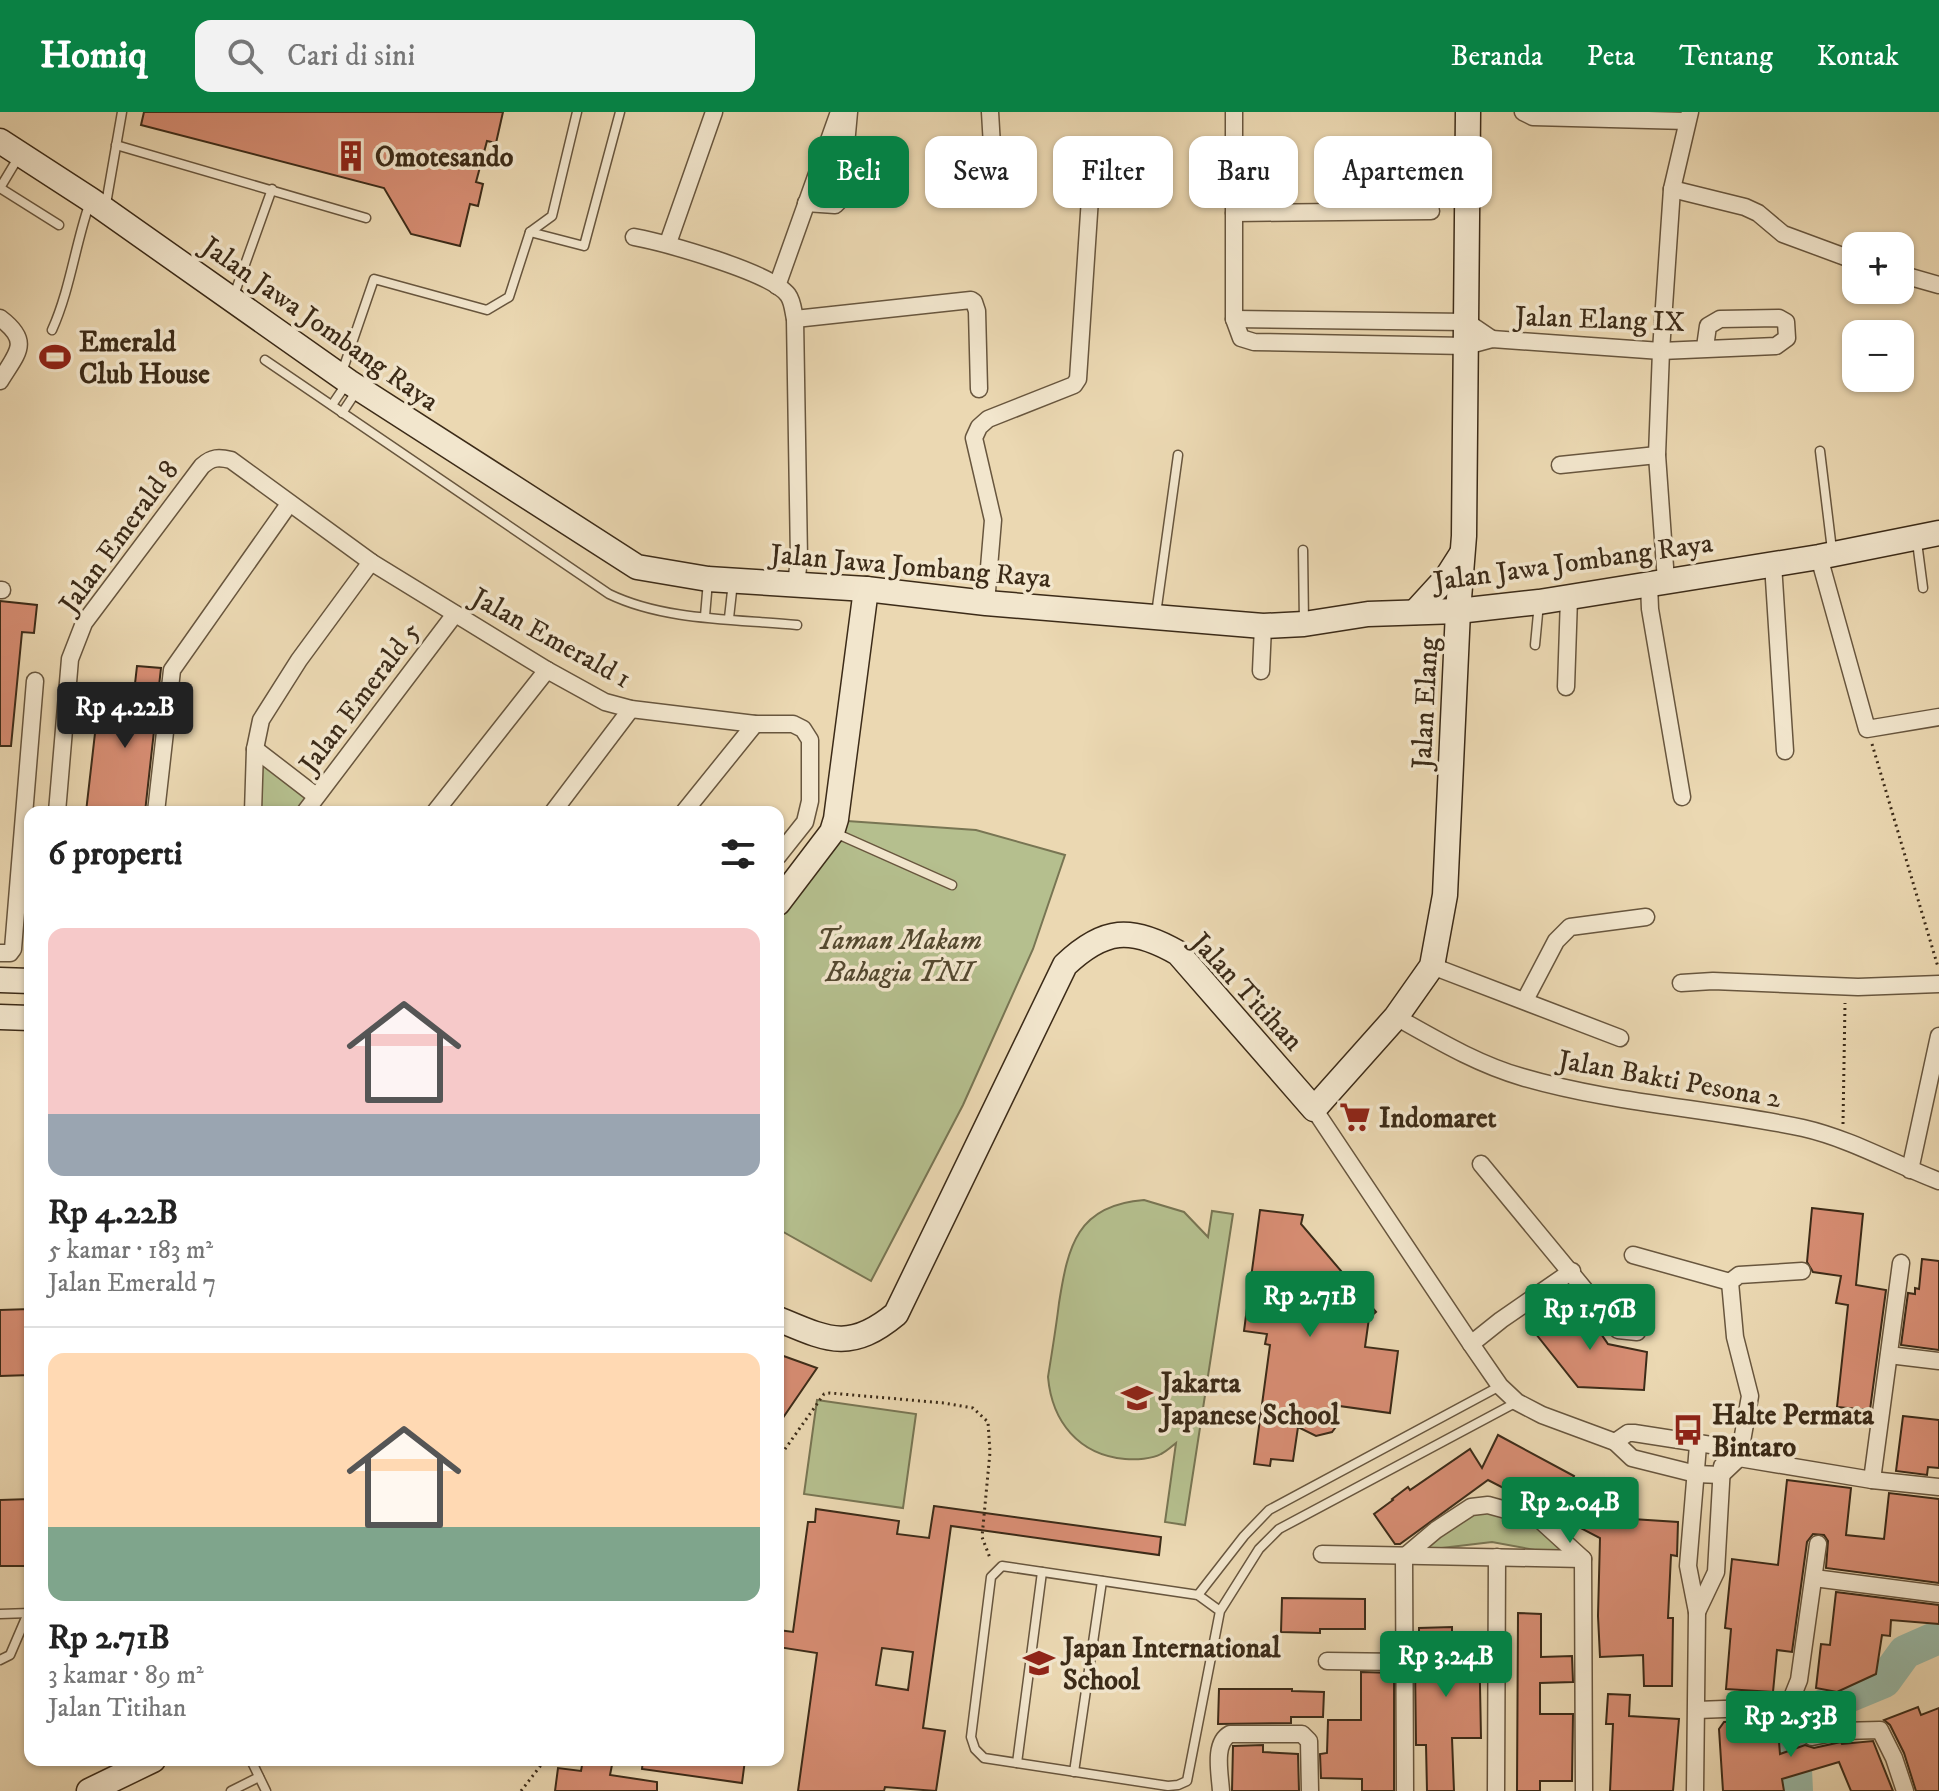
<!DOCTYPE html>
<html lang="id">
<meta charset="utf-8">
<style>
body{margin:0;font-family:"IM FELL DW Pica",serif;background:#f2f2f2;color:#222;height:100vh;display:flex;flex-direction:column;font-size:30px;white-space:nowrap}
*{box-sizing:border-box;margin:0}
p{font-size:26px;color:#767676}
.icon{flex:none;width:44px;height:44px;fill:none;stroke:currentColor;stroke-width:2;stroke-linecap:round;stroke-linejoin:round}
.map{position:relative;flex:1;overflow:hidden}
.drawer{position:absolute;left:24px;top:694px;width:760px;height:960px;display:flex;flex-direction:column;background:#fff;border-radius:16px;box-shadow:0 2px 6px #0004}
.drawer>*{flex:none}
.guide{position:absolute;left:808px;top:24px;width:760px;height:72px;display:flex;gap:16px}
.controls{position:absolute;left:1842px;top:120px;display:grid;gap:16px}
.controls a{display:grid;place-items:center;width:72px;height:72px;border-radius:16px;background:#fff;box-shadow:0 2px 6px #0004;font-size:40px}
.price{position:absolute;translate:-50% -68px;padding:0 18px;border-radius:8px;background:#0b8043;color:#fff;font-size:26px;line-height:52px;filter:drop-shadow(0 2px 4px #0008)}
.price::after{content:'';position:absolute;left:50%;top:48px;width:24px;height:18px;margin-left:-12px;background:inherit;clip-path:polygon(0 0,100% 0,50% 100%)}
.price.current{background:#222;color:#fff}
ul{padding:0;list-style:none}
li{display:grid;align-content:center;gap:16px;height:424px;padding:0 24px}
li+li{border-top:2px solid #e0e0e0}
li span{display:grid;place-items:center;height:248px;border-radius:16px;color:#555}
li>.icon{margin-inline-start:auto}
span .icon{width:144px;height:144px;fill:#fffc;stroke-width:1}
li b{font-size:34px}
h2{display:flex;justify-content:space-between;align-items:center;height:96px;padding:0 24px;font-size:34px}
.pill{padding:0 28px;border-radius:16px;background:#fff;box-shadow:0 2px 6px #0004;font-size:28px;line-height:72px}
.pill.current{background:#0b8043;color:#fff}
header{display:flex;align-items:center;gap:48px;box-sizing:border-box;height:112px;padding:0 40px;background:#0b8043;color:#fff}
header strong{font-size:38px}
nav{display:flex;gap:44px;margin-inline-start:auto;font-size:28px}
.search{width:560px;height:72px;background:#f2f2f2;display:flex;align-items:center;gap:20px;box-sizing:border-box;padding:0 28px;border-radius:16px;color:#767676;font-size:30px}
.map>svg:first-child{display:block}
</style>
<header>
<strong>Homiq</strong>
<div class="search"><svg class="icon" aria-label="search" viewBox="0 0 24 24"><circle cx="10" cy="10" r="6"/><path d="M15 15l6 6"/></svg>Cari di sini</div>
<nav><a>Beranda</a><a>Peta</a><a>Tentang</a><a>Kontak</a></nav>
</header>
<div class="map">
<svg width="1939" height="1679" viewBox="0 0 1939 1679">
<rect width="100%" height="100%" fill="#ebd8b2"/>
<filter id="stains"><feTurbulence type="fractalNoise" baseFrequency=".0025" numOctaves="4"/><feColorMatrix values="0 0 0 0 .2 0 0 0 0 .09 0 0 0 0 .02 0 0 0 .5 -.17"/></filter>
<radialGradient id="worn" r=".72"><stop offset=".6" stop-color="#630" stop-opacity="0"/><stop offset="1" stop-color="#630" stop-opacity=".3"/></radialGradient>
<g fill="#b5bf8e" stroke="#787553" stroke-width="2">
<path d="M255,637L316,684L305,700H253Z"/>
<path d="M847,709L976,718L1065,743L1033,837L963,993L871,1169L778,1117V805Z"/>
<path d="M1144,1088L1184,1100L1208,1125L1212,1099L1233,1102L1185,1413L1165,1410L1176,1331C1172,1334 1167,1339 1161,1342C1152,1347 1136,1348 1125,1347C1079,1343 1052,1310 1048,1265C1052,1240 1056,1216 1059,1191C1068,1134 1077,1093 1144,1088Z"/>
<path d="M817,1288L916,1302L903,1396L804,1382Z"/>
<path d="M1474,1395L1541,1411L1583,1447L1492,1430L1408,1440Z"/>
</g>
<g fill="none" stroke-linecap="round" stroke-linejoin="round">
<path stroke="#99baa8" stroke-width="34" d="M1796,1679L1793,1613L1814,1598L1884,1569L1905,1540L1939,1525"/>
</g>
<g fill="#d78d73" stroke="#3c2b18" stroke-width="2" fill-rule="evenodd">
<path d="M144,0H503L496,31L487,29L476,70L483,72L478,94L470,92L460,134L411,122L384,76L141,13Z"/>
<path d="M0,489L37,493L34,521L22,520L11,634H0Z"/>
<path d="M137,554L161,556L145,700H86L98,595L132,598Z"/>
<path d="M1812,1096L1863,1102L1856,1173L1886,1178L1870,1298L1837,1295L1848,1193L1836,1191L1841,1164L1813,1160L1807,1150Z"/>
<path d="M1260,1098L1303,1103L1301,1112L1376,1200L1369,1206L1365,1235L1398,1239L1390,1301L1339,1294L1338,1312L1332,1320L1316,1324L1298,1315L1293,1349L1271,1347L1270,1354L1254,1352L1270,1233L1265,1232L1267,1222L1244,1219Z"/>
<path d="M1922,1147L1939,1149V1238L1901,1233L1908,1181L1915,1182V1176L1919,1177Z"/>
<path d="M1576,1185L1608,1232L1647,1240L1644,1278L1578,1275L1532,1217Z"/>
<path d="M30,1197V1263L0,1264V1198Z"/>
<path d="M778,1242L817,1256L778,1313Z"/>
<path d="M1903,1304L1939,1308V1356L1928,1355L1927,1363L1896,1359Z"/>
<path d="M1498,1323L1574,1364L1571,1370L1606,1386L1632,1407L1678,1410L1677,1444L1671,1443L1668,1506H1673L1672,1574H1644L1643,1543L1600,1545L1598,1504L1600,1426L1488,1368L1400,1432H1395L1374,1402L1393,1388L1392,1387L1408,1375L1410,1378L1470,1337L1482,1356Z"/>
<path d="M1787,1368L1851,1376L1846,1423L1884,1427L1889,1381L1939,1387V1471L1826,1456L1828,1429L1824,1423L1813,1422L1807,1430L1792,1540L1777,1538L1773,1580L1726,1577L1731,1517L1725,1516L1732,1447L1778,1453Z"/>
<path d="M30,1387V1454H0V1388Z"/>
<path d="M934,1394L1161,1425L1159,1443L951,1414L923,1616L945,1619L936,1679L885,1675L884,1679H798L817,1541L778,1535V1518L793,1520L808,1410H815L816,1397L899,1409L897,1422L929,1426ZM882,1536L913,1540L908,1578L876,1573Z"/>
<path d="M1836,1480L1939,1493V1512L1891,1508L1890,1524L1882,1523L1876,1562L1837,1580L1816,1576L1821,1532L1830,1533Z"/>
<path d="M1282,1486L1365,1487V1517H1320V1521L1281,1520Z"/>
<path d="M1518,1501L1541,1502V1545L1572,1544L1573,1570L1540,1571V1602H1573L1572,1669H1540V1679H1517Z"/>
<path d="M1452,1515V1522H1479L1481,1626H1452L1454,1679H1427L1426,1633H1416L1415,1551H1419V1516Z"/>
<path d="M1361,1560L1394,1561V1679H1362V1667L1321,1666L1320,1642L1327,1641L1328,1608H1361Z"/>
<path d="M1219,1577H1292V1579L1324,1580L1323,1605H1291V1611L1218,1612Z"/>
<path d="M1608,1582L1630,1583L1629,1604L1679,1607L1673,1679H1610L1613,1612H1606Z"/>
<path d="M1918,1595L1921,1603L1939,1596V1679H1916L1904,1641L1890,1613L1884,1608Z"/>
<path d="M1777,1606L1780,1642L1805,1633L1814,1636L1841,1630L1842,1632L1873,1629L1893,1679H1851L1839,1650L1782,1667L1784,1679H1723L1719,1617L1724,1610Z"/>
<path d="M1263,1633V1640L1298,1642L1299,1679H1232L1233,1634Z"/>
<path d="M583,1648H613L610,1663L657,1670V1679H555L558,1656L581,1659Z"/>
<path d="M643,1648H745L742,1671L642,1657Z"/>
</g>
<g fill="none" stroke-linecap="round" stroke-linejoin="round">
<defs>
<g id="lane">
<path d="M116,33L366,106"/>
<path d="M0,76L59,113"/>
<path d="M0,76L18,46"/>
<path d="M106,92L122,0"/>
<path d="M530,120L584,134L620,0"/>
<path d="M233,186L272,77"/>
<path d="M52,218C70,178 75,134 89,93"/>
<path d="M265,248L609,482C665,509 735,507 797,513"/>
<path d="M341,263L374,167L487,198L509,185L530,120L552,104L577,0"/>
<path d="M332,293L347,271"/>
<path d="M342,301L358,277"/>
<path d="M1820,339L1832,438"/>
<path d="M1917,430L1923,476"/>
<path d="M1303,438L1304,511"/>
<path d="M1156,502L1178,343"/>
<path d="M705,504L708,469"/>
<path d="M729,506L733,470"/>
<path d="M1535,533L1539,491"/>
<path d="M833,720L952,773"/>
<path d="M1198,1483L1244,1424L1269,1398L1500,1274"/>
<path d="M1220,1499L1198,1483L1002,1454L991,1465L971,1625L975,1637L984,1646L1168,1674L1178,1673L1187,1669L1220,1499L1259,1437L1279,1417L1517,1290"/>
<path d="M0,1502L30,1501"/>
<path d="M0,1548L10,1543L25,1508L30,1505"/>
<path d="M251,1648L266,1679"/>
<path d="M1017,1651L1042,1460"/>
<path d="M1074,1660L1102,1469"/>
<path d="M231,1679L259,1665"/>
</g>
<g id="street">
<path d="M990,0L995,85"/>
<path d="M1234,0V207L1241,226L1254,230L1466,234L1492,227L1661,239L1776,234L1787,226L1786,210L1779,206L1720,207L1708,214L1705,235"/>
<path d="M1523,0L1533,5L1687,9"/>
<path d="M1672,77L1745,95L1758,101L1783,122L1856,149"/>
<path d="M806,91L835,93L841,87L849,0"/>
<path d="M1234,101L1431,99"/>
<path d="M634,125C665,131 771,160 788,183C793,190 793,199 795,207L799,447L796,473"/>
<path d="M668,131L714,0"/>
<path d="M1900,162L1939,173"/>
<path d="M777,174L839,0"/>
<path d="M0,206C32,230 17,241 0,269"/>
<path d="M795,207L971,188L974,190L977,199L979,277"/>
<path d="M1234,207L1467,210L1492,227"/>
<path d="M1560,353L1657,343"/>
<path d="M1819,445L1867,617L1939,605"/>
<path d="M1773,452L1785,639"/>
<path d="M1666,469L1657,343L1661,239L1672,77L1690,0"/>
<path d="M1649,472L1650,497L1682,685"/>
<path d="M0,478H2"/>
<path d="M986,491L993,408L974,326L979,315L988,307L1074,273L1078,267L1092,56"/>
<path d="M1261,559L1263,514"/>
<path d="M1566,575L1569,486"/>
<path d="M255,637L316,684"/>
<path d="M57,700L70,547L84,511L202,354C212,345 219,345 231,348L371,450L547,558L605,590L631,597L755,612H793L803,617L810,628V689L805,710L778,744"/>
<path d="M156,700L172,558L289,392"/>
<path d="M253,700L255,637L261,608L299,548L371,450"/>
<path d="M305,700L455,502"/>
<path d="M435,700L547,558"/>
<path d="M553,700L631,597"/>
<path d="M684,700L755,612"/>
<path d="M0,841H10L13,837L35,569"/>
<path d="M1432,854L1620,926"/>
<path d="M1681,871L1713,869L1858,875L1939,872"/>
<path d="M1525,888L1556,829L1570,815L1646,805"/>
<path d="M1396,905C1437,928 1477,952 1522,965C1614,992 1710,996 1803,1016C1851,1027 1894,1052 1939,1069"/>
<path d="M1314,997L1471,1232L1500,1274L1517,1290L1542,1303L1615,1330L1632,1346L1696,1362L1721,1363L1739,1346"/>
<path d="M1481,1052L1618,1218L1637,1220"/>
<path d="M1910,1058L1939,924"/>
<path d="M1633,1143L1730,1170"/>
<path d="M1471,1232L1501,1208L1572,1159"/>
<path d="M1889,1243L1939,1249"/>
<path d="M1615,1330L1628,1321H1634L1724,1335L1739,1346L1872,1368L1939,1375"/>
<path d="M1739,1346L1750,1284L1735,1225L1730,1170L1739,1163L1802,1159"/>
<path d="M1872,1368L1901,1151"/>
<path d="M1322,1442L1583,1447"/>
<path d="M1404,1445L1436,1418L1471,1395L1488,1393L1539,1407L1583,1447L1584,1679"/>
<path d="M1404,1445L1405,1679"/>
<path d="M1814,1466L1939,1482"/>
<path d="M1697,1500L1716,1460L1722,1354"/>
<path d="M1327,1549L1404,1550"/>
<path d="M1697,1598L1778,1595L1791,1588L1799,1568L1818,1432"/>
<path d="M1812,1625L1841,1619L1880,1618L1894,1646L1905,1679"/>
<path d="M1221,1679C1220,1662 1213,1631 1230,1622H1302L1309,1629L1310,1679"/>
<path d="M1496,1679L1497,1445"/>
<path d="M1695,1679L1697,1500L1688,1454L1698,1333"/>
</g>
<g id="secondary">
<path d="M0,29L91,88L349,270L637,455L708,467L866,477L986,491L1263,514L1304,512L1368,502L1458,499L1539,490L1819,445L1939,421"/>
<path d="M1415,500L1447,465L1461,443"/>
<path d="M778,791L832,720L836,707L866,477"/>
<path d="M0,868L30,869"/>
<path d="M0,905L30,906"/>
<path d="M778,1207C828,1228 850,1240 896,1202L1065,853C1104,816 1131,814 1178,841L1314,997L1396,905L1432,854L1445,783L1458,499L1464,424L1468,0"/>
<path d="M89,1679L153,1648"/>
</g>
</defs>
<use href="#lane" stroke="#68563e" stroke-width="11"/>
<use href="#street" stroke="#68563e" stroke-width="19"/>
<use href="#secondary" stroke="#3c2b18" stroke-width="27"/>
<g stroke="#3c2b18" stroke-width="3" stroke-dasharray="2 4" stroke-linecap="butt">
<path d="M1872,632L1938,855"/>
<path d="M1843,1012L1845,891"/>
<path d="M778,1347L824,1282L830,1281L944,1291L973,1296L988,1310L990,1340L982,1425L990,1446"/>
<path d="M521,1679L545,1648"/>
</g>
<use href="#lane" stroke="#f2e6cd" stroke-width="8"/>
<use href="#street" stroke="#f2e6cd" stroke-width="16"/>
<use href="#secondary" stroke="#f2e6cd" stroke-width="24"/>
</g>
<defs>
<symbol id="building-bare" viewBox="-9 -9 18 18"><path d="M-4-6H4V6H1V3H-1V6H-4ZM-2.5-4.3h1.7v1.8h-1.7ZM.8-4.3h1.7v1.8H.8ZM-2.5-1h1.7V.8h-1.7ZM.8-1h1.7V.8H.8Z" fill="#8f2418" stroke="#f2e6cd" stroke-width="2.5" paint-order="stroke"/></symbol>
<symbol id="stadium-bare" viewBox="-9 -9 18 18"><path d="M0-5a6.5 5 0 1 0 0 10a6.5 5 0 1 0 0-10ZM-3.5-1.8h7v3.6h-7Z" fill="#8f2418" stroke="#f2e6cd" stroke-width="2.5" paint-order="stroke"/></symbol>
<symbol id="supermarket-bare" viewBox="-9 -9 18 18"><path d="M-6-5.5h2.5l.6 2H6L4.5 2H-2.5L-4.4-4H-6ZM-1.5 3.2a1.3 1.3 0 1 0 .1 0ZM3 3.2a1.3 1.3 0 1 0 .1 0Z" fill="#8f2418" stroke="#f2e6cd" stroke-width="2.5" paint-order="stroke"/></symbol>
<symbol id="school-bare" viewBox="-9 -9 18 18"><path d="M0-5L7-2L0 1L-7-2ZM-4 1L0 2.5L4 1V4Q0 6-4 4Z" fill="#8f2418" stroke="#f2e6cd" stroke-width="2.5" paint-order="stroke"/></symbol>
<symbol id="bus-bare" viewBox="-9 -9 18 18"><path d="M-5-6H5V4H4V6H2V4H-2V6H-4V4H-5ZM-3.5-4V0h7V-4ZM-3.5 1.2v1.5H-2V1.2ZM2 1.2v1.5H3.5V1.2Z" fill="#8f2418" stroke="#f2e6cd" stroke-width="2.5" paint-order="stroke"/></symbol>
</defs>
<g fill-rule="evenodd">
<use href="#building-bare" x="329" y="22" width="44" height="44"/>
<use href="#stadium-bare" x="33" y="223" width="44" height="44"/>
<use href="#supermarket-bare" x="1333" y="983" width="44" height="44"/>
<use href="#school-bare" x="1115" y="1264" width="44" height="44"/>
<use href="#bus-bare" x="1666" y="1296" width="44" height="44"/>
<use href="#school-bare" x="1017" y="1529" width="44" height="44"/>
</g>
<g text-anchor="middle" stroke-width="7" stroke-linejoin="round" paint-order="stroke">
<g font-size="28" font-weight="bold" fill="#3c2b18" stroke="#f2e6cd" text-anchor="start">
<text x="375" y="54">Omotesando</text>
<text x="79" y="239">Emerald<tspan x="79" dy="32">Club House</tspan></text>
<text x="1379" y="1015">Indomaret</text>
<text x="1161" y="1280">Jakarta<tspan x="1161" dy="32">Japanese School</tspan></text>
<text x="1712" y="1312">Halte Permata<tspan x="1712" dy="32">Bintaro</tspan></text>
<text x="1063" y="1545">Japan International<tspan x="1063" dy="32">School</tspan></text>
</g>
<g font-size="28" fill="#3c2b18" stroke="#f2e6cd">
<text transform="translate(1600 206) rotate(2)" y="10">Jalan Elang IX</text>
<text transform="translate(321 211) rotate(35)" y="10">Jalan Jawa Jombang Raya</text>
<text transform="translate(118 424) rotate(-54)" y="10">Jalan Emerald 8</text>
<text transform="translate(1573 449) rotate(-8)" y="10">Jalan Jawa Jombang Raya</text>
<text transform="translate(911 453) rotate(5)" y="10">Jalan Jawa Jombang Raya</text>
<text transform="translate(552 525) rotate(29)" y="10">Jalan Emerald 1</text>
<text transform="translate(359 585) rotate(-53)" y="10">Jalan Emerald 5</text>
<text transform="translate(1424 591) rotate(-87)" y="10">Jalan Elang</text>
<text transform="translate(1248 879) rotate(47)" y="10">Jalan Titihan</text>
<text transform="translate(1670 966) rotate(10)" y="10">Jalan Bakti Pesona 2</text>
</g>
<g font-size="28" font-style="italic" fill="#544930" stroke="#f2e6cd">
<text x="899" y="837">Taman Makam<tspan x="899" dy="32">Bahagia TNI</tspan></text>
</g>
</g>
<rect width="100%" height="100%" filter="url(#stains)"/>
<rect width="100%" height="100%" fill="url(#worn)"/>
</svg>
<div class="controls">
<a>+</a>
<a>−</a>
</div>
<b class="price current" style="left:125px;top:638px">Rp 4.22B</b>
<b class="price" style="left:1310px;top:1227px">Rp 2.71B</b>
<b class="price" style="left:1590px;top:1240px">Rp 1.76B</b>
<b class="price" style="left:1570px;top:1433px">Rp 2.04B</b>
<b class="price" style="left:1446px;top:1587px">Rp 3.24B</b>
<b class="price" style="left:1791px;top:1647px">Rp 2.53B</b>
<div class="guide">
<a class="pill current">Beli</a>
<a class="pill">Sewa</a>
<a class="pill">Filter</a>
<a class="pill">Baru</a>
<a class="pill">Apartemen</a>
</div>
<section class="drawer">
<h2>6 properti<svg class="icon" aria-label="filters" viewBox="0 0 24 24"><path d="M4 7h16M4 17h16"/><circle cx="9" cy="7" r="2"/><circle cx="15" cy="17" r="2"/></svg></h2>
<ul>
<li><span style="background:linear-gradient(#f6c9c9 75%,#9aa5b1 0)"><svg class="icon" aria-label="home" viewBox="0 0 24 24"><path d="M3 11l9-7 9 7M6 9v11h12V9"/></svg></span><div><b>Rp 4.22B</b><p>5 kamar · 183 m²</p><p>Jalan Emerald 7</p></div></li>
<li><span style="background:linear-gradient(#ffd9b3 70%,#7fa58c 0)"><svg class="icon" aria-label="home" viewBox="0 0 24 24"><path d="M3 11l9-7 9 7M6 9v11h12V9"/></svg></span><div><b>Rp 2.71B</b><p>3 kamar · 89 m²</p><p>Jalan Titihan</p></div></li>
</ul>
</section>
</div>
